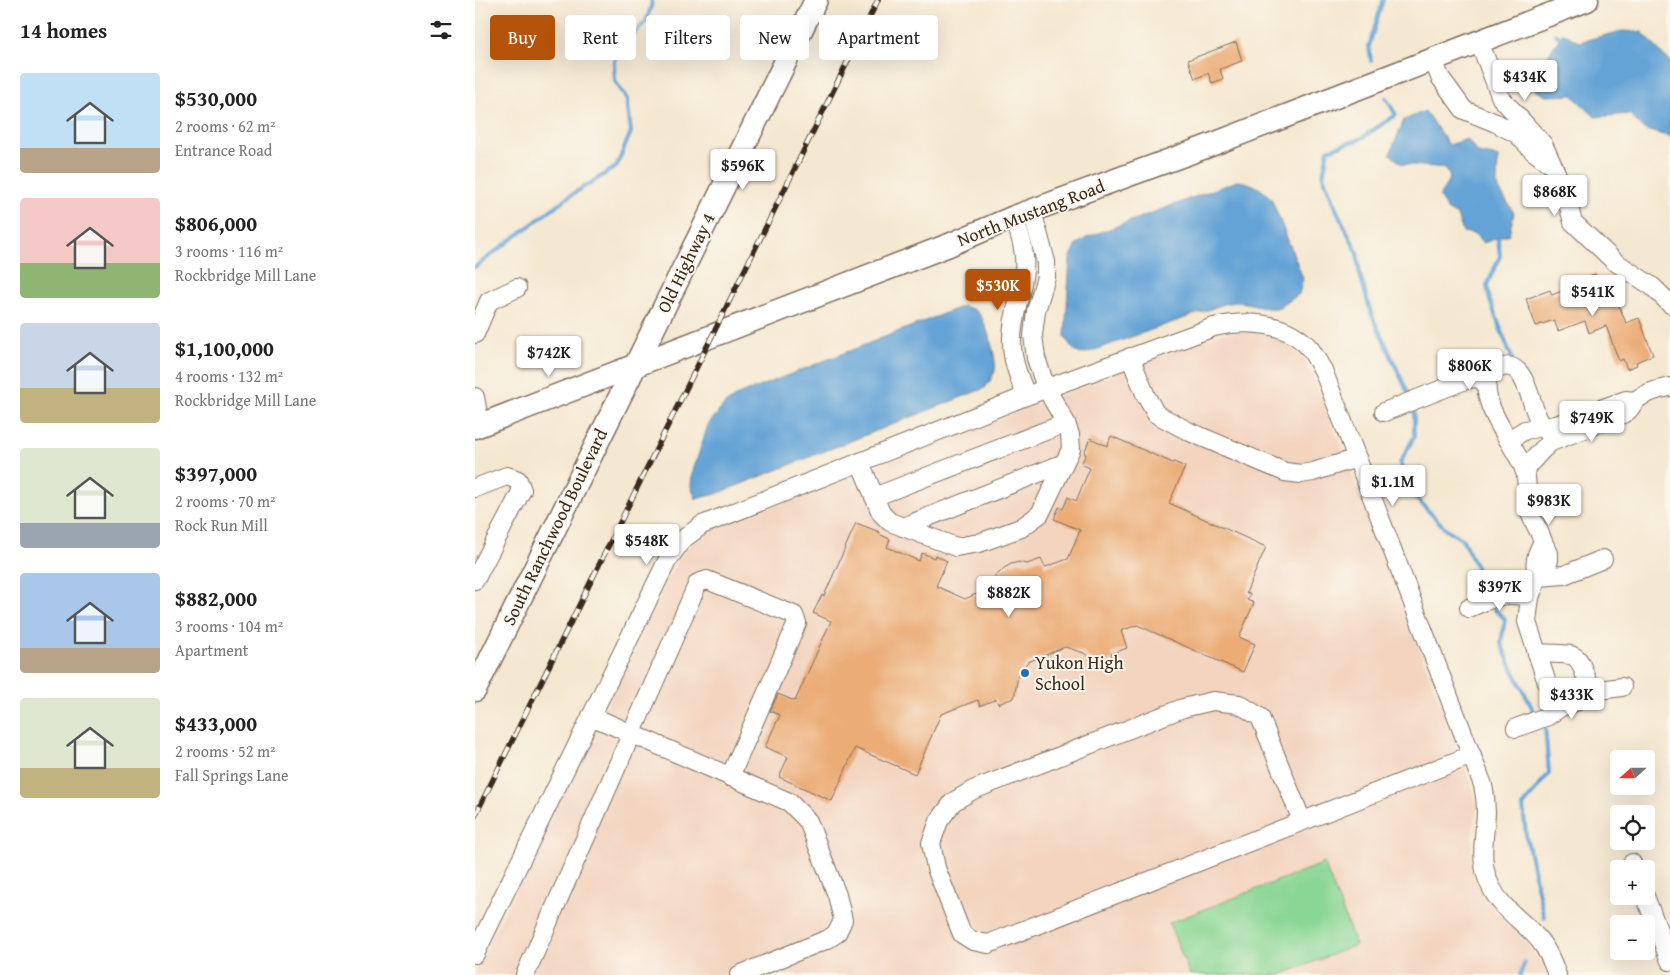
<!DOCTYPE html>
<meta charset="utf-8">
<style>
body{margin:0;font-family:"Gentium Book Plus",serif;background:#f6f6f6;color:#222;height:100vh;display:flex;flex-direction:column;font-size:19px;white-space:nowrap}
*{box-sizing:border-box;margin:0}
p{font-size:16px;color:#767676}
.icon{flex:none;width:28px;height:28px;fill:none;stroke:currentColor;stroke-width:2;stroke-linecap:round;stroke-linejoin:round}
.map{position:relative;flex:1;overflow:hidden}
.panel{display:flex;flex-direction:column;background:#fff;width:475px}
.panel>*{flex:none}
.top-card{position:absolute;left:15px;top:15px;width:475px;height:45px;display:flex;gap:10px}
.needle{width:32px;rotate:249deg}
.controls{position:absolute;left:1135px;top:750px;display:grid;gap:10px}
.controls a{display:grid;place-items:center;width:45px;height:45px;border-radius:5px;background:#fff;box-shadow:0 5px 20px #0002;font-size:25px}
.price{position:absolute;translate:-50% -42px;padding:0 11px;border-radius:5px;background:#fff;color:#222;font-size:16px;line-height:32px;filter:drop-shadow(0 1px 2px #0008)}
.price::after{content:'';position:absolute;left:50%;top:30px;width:15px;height:11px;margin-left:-8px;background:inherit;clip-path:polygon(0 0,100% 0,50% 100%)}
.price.current{background:#b45309;color:#fff}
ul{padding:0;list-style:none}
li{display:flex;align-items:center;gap:15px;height:125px;padding:0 20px}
li span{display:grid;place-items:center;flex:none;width:140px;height:100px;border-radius:5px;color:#555}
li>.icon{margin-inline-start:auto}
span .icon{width:60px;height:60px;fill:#fffc;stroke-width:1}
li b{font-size:21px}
h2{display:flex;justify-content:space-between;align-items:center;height:60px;padding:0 20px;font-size:21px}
.chip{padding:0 18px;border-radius:5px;background:#fff;box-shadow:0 5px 20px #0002;font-size:18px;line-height:45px}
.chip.current{background:#b45309;color:#fff}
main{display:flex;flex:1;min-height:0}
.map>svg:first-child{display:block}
</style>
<main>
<section class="panel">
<h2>14 homes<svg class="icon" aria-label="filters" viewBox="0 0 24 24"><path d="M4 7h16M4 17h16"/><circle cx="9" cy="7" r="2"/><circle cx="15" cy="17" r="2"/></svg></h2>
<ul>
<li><span style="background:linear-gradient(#bfe0f5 75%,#b9a48a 0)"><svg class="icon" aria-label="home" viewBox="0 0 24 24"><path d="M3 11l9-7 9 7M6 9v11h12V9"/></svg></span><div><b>$530,000</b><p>2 rooms · 62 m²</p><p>Entrance Road</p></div></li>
<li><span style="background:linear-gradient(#f6c9c9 65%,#8fb573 0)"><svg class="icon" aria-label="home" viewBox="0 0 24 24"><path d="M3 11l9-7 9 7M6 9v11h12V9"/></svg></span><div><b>$806,000</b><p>3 rooms · 116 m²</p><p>Rockbridge Mill Lane</p></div></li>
<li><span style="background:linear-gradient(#c9d6e8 65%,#c2b280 0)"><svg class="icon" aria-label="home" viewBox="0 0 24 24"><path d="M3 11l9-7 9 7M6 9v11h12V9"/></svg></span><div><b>$1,100,000</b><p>4 rooms · 132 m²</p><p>Rockbridge Mill Lane</p></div></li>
<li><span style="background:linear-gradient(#dfe7d0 75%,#9aa5b1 0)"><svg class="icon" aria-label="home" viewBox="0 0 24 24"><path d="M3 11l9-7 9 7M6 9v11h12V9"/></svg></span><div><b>$397,000</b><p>2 rooms · 70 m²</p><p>Rock Run Mill</p></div></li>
<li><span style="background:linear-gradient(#a9c7e8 75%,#b9a48a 0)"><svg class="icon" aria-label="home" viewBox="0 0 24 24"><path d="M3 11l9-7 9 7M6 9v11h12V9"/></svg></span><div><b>$882,000</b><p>3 rooms · 104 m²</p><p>Apartment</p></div></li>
<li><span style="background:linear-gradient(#dfe7d0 70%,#c2b280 0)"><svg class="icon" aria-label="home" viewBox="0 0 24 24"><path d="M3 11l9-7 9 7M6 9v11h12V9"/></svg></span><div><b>$433,000</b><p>2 rooms · 52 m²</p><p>Fall Springs Lane</p></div></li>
</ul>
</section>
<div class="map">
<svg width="1195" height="975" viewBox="0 0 1195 975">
<rect width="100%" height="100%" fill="#fbf7ec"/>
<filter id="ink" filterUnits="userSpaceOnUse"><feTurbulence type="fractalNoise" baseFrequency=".02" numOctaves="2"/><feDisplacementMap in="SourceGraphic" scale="10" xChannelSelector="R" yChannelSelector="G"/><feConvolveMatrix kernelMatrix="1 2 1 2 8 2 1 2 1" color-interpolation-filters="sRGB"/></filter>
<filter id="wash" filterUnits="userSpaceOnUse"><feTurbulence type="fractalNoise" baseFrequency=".0096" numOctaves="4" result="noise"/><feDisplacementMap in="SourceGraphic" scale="20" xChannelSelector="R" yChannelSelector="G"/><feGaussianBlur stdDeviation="1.12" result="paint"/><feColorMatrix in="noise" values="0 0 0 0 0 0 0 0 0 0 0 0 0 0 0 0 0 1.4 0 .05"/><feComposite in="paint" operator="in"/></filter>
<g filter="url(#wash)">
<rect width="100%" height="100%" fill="#f5e8d1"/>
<path fill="#f3d4bf" d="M779,330L805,340L829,359L845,392L998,788L1002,808L997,835L996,865L1001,881L1020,912L1036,925L1067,963L1071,975H0V972L204,558L222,538L246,526L747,333Z"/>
<path fill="#8ad694" stroke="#628059" d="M849,863L881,945L806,975H715L694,923Z"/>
<g fill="#63a3d6" stroke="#4f667a">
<path d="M1147,31L1167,32L1190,57L1195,60V137L1169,129L1154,114L1120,117L1097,95L1071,96L1060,90L1059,75L1088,33L1104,42Z"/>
<path d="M950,111L974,145L992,139L1003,153L1023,157L1022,186L1039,213L1034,234L1008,243L1000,234L988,232L982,215L972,209L964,197L975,178L971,168L927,164L915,154L929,120Z"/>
<path d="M762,181C776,182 786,188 796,198L828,278L824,294L804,308H793L767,302L752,303L614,352L605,354L596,347L590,336L595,259L602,244L613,237Z"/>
<path d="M488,306C494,308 501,309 505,315C511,323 523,361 520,371C518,377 514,382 510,388L241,494L221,499L216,486L217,474L233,425L250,404L263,395Z"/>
</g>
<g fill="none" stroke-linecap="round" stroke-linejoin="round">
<g stroke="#63a3d6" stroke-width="4">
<path d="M1081,34L1087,40"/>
<path d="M896,61L894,46L908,0"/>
<path d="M911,98L921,115L885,139L853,150L848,176L863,213L882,252L885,275L896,313L933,393"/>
<path d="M1023,239L1025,256L1012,285L1015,301L1037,359"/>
<path d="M0,267L93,197L141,167L156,132L152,99L140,81L139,63L145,50L171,21L176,7L177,0"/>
<path d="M939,409V437L925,463L931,483L936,493L971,529L988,540L1012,590"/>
<path d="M1019,609L1030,619L1026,643L1034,662L1059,712"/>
<path d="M1069,918L1051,835L1048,806L1074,773L1070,727"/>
<path d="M1045,975L1050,962"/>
</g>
</g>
<g id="blocks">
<g fill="#ebac76">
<path d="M761,42L767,61L745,69L748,79L737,83L733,73L720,79L713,60Z"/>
<path d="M1120,274L1129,297L1139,293L1151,323L1164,318L1178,355L1161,362L1162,365L1152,369L1148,359L1144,361L1131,326L1114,333L1110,321L1083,331L1079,320L1061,326L1051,299L1075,290L1077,295L1097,287L1095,284Z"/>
<path d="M636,436L698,463L699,462L710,467L694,503L791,547L771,593L775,594L772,600L779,603L764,637L780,644L768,672L662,625L646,631L652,648L636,654L639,659L623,665L609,653L590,647L553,662L549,666L543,676L539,698L523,704L521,699L505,706L503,700L466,714L440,774L380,748L357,801L304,777L313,757L290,747L305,715L295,711L303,694L320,701L356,621L338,613L347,595L349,596L381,523L405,532L404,534L415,539L412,547L444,561L447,553L459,558L460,555L472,561L461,586L490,599L512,589L509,581L520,577L529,568L536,564L544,562L552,564L566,559L570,567L593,559L605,530L579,519L584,507L588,509L593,497L601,501L615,468L606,464L611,454L609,453L615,438L632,446Z"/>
</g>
</g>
</g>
<g filter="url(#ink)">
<use href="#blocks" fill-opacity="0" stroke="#7c6c5d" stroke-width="1"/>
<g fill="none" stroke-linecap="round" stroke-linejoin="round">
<defs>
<g id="minor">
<path d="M1004,41L1026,98L1068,144L1089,190L1098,222L1139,261L1178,287L1195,304"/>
<path d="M958,59L965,77L989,110L1021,123L1042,134L1058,151L1078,166"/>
<path d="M539,217C545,235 551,252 549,270C547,295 536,318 537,343C537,362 545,379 551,396"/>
<path d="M0,334L14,301L42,288"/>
<path d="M655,357L671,396L681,414L715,432L810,472L826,474L838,472L882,458"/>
<path d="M0,397L5,425"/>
<path d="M909,412L993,379L1001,378L1011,382"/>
<path d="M1034,440L1050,430L1081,425L1151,400L1161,401"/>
<path d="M385,462L406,513L415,522L481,547L504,543L546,528L565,514L596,449L595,435L591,423L571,388L561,358L558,335L561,311L571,277V262L557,211"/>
<path d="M1049,470L1067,450L1076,442L1148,414C1158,409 1155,406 1161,400C1170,393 1184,389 1195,387"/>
<path d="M0,488L32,476L43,480L47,490L0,580"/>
<path d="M399,497L591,423"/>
<path d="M428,527L589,463"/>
<path d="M1068,542C1065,530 1057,521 1054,510C1051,497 1053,484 1050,471C1041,446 998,398 1016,373C1051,348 1053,402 1065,422C1068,429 1075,434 1080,440"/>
<path d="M1063,577C1058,565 1061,553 1068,542L1074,553V560L1071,571L1063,577L1055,597L1052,622L1073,686L1086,707"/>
<path d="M1063,577L1089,575L1128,559"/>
<path d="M994,608C1019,597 1027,592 1055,597"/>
<path d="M1062,653C1106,656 1100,647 1116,691"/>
<path d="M116,716L314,802L333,821L362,895L368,920L362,933L353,939L264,975"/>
<path d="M1041,728L1073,716L1086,707L1105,700L1116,691L1147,687"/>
<path d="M827,821L785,717L764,704L738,701L708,708L498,790L478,802L464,821L456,843L461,868L487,934L498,941L513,944L997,755"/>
<path d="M1157,863L1159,869"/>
<path d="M1170,896L1195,961"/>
<path d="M0,954L192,561L207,540L227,525L551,396L739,327C771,320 813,321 836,350C840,356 844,364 848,370L1008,785C1010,794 1011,802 1011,812C1010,838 1003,862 1016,887C1027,910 1050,922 1065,941C1073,951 1078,963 1082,975"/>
<path d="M50,975L223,583L232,580L319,615L322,623L255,777"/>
</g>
<g id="major">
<path d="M0,427L474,245L539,217L728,148L1112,0"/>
<path d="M0,690L341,0"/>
</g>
</defs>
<use href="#minor" stroke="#7c6c5d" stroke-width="20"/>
<use href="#major" stroke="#7c6c5d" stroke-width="25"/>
<use href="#minor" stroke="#fff" stroke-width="18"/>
<use href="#major" stroke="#fff" stroke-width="22"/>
<defs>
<path id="rail" d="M0,816L403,0"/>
</defs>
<use href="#rail" stroke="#3b2a1e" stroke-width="5.5"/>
<use href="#rail" stroke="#fbf7ec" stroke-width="4" stroke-dasharray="11" stroke-linecap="butt"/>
</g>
</g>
<circle fill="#1f6fb2" stroke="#fbf7ec" stroke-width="2" cx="550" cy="673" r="5"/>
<g text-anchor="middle" stroke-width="4" stroke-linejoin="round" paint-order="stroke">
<g font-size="18" fill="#3b2a1e" stroke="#fbf7ec">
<text transform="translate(556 213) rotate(-21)" y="6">North Mustang Road</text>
<text transform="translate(211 263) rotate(-64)" y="6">Old Highway 4</text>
<text transform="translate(80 527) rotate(-64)" y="6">South Ranchwood Boulevard</text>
</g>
<g font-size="18" fill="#3b2a1e" stroke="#fbf7ec" text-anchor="start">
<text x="560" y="669">Yukon High<tspan x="560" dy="21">School</tspan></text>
</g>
</g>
</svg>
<div class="controls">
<a><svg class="needle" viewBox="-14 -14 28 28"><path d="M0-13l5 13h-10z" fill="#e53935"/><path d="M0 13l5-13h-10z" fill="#767676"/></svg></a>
<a><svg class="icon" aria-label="locate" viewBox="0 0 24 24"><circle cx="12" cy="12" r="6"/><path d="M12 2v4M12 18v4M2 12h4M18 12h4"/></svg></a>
<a>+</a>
<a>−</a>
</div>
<b class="price" style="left:1050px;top:102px">$434K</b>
<b class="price" style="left:268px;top:191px">$596K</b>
<b class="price" style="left:1080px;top:217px">$868K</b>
<b class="price current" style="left:523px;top:311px">$530K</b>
<b class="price" style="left:1118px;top:317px">$541K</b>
<b class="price" style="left:74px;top:378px">$742K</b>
<b class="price" style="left:995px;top:391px">$806K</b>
<b class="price" style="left:1117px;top:443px">$749K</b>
<b class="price" style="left:918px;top:507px">$1.1M</b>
<b class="price" style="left:1074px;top:526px">$983K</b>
<b class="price" style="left:172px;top:566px">$548K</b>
<b class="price" style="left:1025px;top:612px">$397K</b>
<b class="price" style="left:534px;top:618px">$882K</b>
<b class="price" style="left:1097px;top:720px">$433K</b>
<div class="top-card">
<a class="chip current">Buy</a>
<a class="chip">Rent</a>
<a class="chip">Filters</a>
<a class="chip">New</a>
<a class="chip">Apartment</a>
</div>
</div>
</main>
